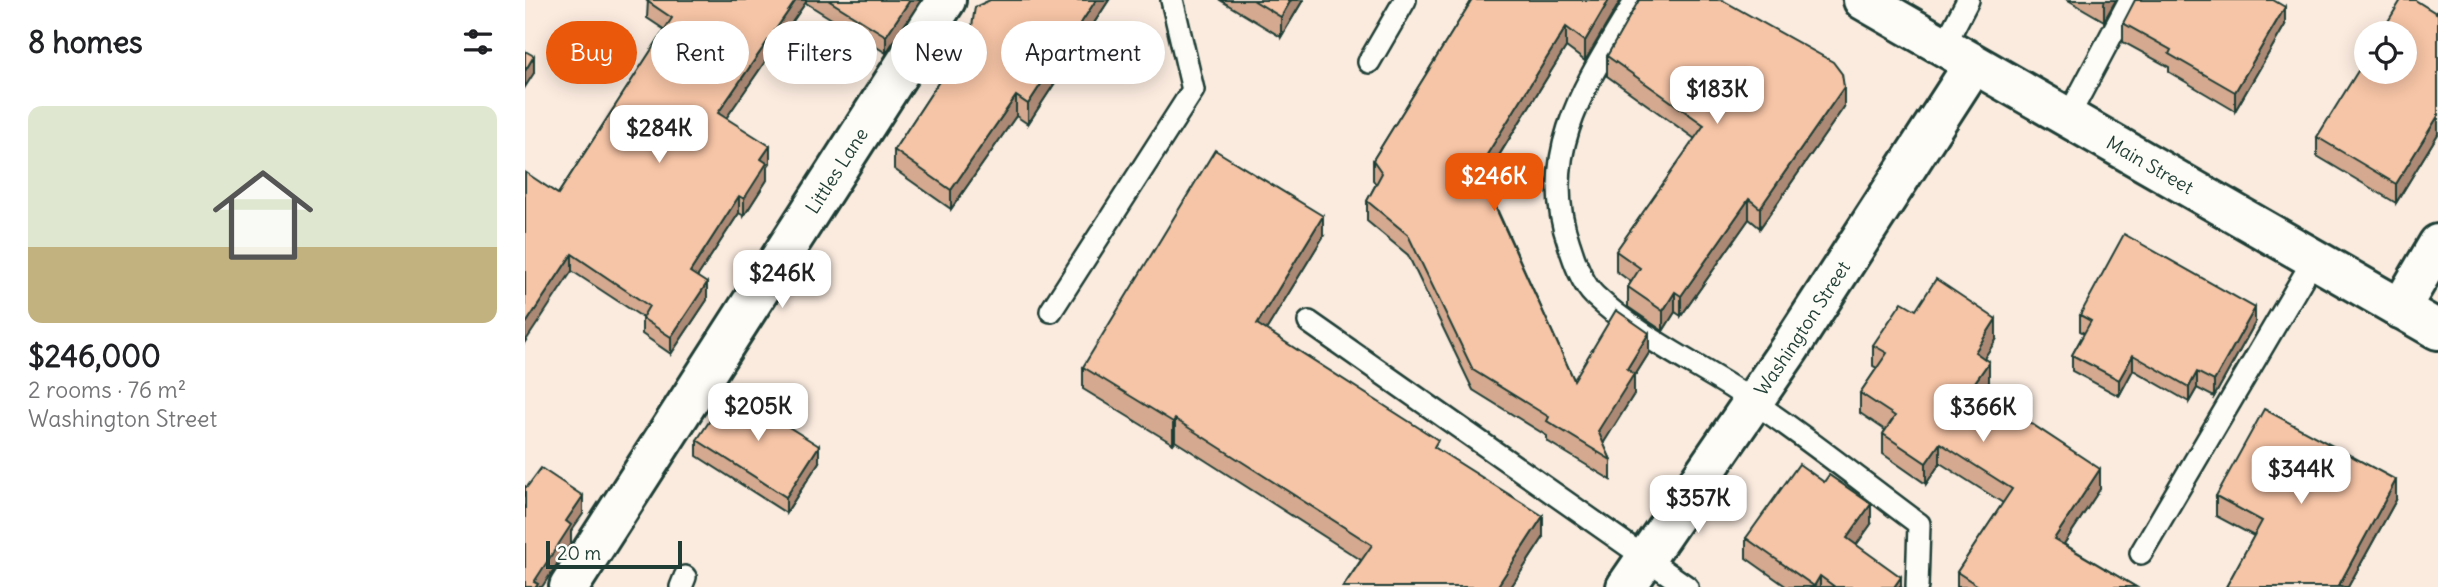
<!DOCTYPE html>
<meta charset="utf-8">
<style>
body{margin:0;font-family:Delius,sans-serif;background:#f2f2f2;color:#202124;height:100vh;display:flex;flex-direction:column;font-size:26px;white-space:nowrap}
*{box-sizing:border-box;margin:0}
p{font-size:23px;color:#757577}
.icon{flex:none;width:38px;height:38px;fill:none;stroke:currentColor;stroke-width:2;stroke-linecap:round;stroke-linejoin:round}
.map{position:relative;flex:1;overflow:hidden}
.panel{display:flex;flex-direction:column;background:#fff;width:525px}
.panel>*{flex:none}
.hud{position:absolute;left:21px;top:21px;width:665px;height:63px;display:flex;gap:14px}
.tools{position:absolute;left:1829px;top:21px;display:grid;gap:14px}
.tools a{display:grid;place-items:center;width:63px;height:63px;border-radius:50%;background:#fff;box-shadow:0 4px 18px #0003;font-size:35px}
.scale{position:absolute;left:21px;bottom:18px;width:136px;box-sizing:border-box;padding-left:7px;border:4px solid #1f3d34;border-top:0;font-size:19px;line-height:24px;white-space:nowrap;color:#1f3d34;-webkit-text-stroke:5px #fdfcf7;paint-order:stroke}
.price{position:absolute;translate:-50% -60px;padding:0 16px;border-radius:14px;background:#fff;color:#222;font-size:23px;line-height:46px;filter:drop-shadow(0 2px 4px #0008)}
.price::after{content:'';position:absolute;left:50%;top:42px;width:21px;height:16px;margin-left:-10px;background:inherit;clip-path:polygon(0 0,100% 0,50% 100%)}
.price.active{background:#ea580c;color:#fff}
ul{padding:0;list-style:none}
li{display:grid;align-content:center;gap:14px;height:371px;padding:0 28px}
li span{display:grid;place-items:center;height:217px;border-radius:14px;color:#555}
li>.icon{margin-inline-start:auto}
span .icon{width:126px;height:126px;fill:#fffc;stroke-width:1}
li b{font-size:30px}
h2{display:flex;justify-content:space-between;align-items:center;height:84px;padding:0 28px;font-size:30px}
.chip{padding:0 24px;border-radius:32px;background:#fff;box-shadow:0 4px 18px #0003;font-size:24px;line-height:63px}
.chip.active{background:#ea580c;color:#fff}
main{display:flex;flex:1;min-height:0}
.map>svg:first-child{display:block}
</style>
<main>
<section class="panel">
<h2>8 homes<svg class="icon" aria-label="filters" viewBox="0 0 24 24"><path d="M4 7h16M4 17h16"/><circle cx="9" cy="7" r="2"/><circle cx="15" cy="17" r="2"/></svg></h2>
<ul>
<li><span style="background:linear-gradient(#dfe7d0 65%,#c2b280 0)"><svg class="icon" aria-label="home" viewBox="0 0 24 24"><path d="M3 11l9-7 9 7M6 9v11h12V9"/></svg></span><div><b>$246,000</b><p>2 rooms · 76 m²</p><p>Washington Street</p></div></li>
</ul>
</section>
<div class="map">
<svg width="1913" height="587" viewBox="0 0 1913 587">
<rect width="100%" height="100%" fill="#fbebdf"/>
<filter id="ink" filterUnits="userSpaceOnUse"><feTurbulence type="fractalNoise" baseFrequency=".0143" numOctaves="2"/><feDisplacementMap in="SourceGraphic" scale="14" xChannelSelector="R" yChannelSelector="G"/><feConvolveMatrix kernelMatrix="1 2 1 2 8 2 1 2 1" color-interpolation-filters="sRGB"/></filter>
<g filter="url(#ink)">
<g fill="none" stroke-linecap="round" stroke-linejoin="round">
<defs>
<g id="service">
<path d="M1111,0C1065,78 1011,150 1044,244C1049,260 1057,284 1070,296C1109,333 1161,359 1206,387C1271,429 1332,478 1394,524L1392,587"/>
<path d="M1418,48L1443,0"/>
<path d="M844,62L880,0"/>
<path d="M1543,117L1605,0"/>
<path d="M526,311L668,90L647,0"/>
<path d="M784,322L1162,587"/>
<path d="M1616,553L1789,259"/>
<path d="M156,587L160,577"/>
</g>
<g id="minor">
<path d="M1875,309L1913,244"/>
<path id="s1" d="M44,587L421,0"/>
</g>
<g id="secondary">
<path id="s2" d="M1101,587L1265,348L1448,65"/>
</g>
<g id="primary">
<path id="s3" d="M1338,0L1913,330"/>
</g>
</defs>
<use href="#service" stroke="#1f3d34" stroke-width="26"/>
<use href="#minor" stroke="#1f3d34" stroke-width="44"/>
<use href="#secondary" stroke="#1f3d34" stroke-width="44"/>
<use href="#primary" stroke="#1f3d34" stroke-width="44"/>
<use href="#service" stroke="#fdfcf7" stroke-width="21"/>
<use href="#minor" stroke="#fdfcf7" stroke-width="38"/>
<use href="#secondary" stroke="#fdfcf7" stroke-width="38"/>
<use href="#primary" stroke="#fdfcf7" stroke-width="38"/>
</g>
<g fill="#d4a98f" stroke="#1f3d34" stroke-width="2">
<path d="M123,0H396L361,53L281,3V2L201,118L245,163L242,167V180L219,216L214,213L172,277L182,300L146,354L117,334V317L47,271L33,194L140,30L122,18Z"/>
<path d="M584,0L503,124L491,116L426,209L369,169V150L446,33Z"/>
<path d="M695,0H778L756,37Z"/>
<path d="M947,0H1096L1060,61L1041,47L959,180L1049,380L1124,353L1109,377V394L1078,443L1086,460V480L1022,441V436L948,390L883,255L842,221V201L851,184L848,180V160Z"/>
<path d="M1543,0H1591L1579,21Z"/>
<path d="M1913,9V134L1871,203L1792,156V137L1911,13Z"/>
<path d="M1598,23L1760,25L1710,111L1644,72V67L1598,42Z"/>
<path d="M1082,56L1319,107L1235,228L1224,219L1156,316L1150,312L1138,331L1103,307V287L1106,282L1091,271V251L1170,139L1082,76Z"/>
<path d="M798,237L741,330L913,450L1018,538L986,587H818L836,560L650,441L648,444L558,389V367Z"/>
<path d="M1555,315L1730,323L1689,397L1672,388L1664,402L1608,370L1594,396L1547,371V355L1559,333L1555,331Z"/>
<path d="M1471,340L1459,358L1464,382L1458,392L1575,489L1539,544L1611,587H1432V572L1478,503L1415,463L1401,484L1358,454V434L1360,430L1335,413V393L1352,368L1348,366V345Z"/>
<path d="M172,440L294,462L261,513L172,456Z"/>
<path d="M1691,496L1871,500L1823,587H1701L1729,536L1691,516Z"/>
<path d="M1346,524L1331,545L1376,587H1262L1221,558V538Z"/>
</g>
<g fill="#ac8974" stroke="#1f3d34" stroke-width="2">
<path d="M271,0H281V2L193,130V113Z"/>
<path d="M385,0H396L361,53V36Z"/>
<path d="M571,0H584L503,124V104Z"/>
<path d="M766,0H778L756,37V17Z"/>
<path d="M1084,0H1096L1060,61V41Z"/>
<path d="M1580,0H1591L1579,21V3Z"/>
<path d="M1760,7V25L1710,111V92Z"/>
<path d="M1041,27V47L953,189V169Z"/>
<path d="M9,56V73L0,87V71Z"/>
<path d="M1319,87V107L1235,228V208Z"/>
<path d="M491,96V116L426,209V190Z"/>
<path d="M1913,116V134L1871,203V184Z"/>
<path d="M245,146V163L242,167V180L219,216V199L236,159Z"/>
<path d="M214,196V213L165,288V272Z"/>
<path d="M1224,199V219L1156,316V296Z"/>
<path d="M798,216V237L732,345V324Z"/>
<path d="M47,254V271L0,342V325Z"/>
<path d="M182,283V300L146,354V337Z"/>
<path d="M1150,292V312L1138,331V311Z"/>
<path d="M1730,308V323L1689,397V381Z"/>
<path d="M1471,319V340L1450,372V352Z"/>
<path d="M1124,333V353L1109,377V394L1073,452V431L1102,369Z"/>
<path d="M1608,355V370L1594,396V380Z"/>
<path d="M1464,362V382L1448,406V385Z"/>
<path d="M1672,372V388L1664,402V387Z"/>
<path d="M650,419V441L648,444V422Z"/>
<path d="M1415,443V463L1401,484V463Z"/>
<path d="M294,446V462L261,513V497Z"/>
<path d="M1575,469V489L1529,559V539Z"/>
<path d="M1871,480V500L1823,587H1814V585Z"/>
<path d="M58,496V514L46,531V543L17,587H9V582L41,521Z"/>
<path d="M1346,504V524L1322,558V538Z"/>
<path d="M1018,516V538L986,587H972Z"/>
<path d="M1295,576V587H1289V586Z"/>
<path d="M1376,577V587H1369Z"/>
</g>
<g fill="#f6c4a6" stroke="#1f3d34" stroke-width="2">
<path d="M123,0H271L193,113L245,146L236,159L242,163L219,199L214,196L165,272L182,283L146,337L117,318L124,306L47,254L0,325V172L33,194L147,18L122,1Z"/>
<path d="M303,0H385L361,36Z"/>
<path d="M465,0H571L503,104L491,96L426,190L369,150L446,33L450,7Z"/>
<path d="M728,0H766L756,17Z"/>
<path d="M947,0H1084L1060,41L1041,27L953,169L1049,380L1091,310L1124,333L1102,369L1109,374L1073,431L1086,460L1022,421L1024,417L948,370L883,235L842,201L857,173L848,160Z"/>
<path d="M1114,0H1197L1308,62L1317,74L1319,87L1235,208L1224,199L1156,296L1150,292L1138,311L1103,287L1115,268L1091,251L1179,125L1082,56Z"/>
<path d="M1610,0H1748L1760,7L1710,92L1644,54L1646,50L1598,23Z"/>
<path d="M1876,0H1890L1911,13L1913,9V116L1871,184L1792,137L1841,58V72H1880V33H1856Z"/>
<path d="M0,51L9,56L0,71Z"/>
<path d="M690,150L798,216L732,324L913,440L909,447L1018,516L972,587H818L847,545L650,419L648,422L558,367Z"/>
<path d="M1599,234L1730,308L1689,381L1672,372L1664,387L1608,355L1594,380L1547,355L1566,321L1555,315Z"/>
<path d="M1411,279L1471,319L1450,352L1464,362L1448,385L1575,469L1529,539L1611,587H1455L1432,572L1487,489L1415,443L1401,463L1358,434L1370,416L1335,393L1362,353L1348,345L1377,302L1391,310Z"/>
<path d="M205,390L294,446L261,497L172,440Z"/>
<path d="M1739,409L1871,480L1814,585L1818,587H1701L1737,521L1691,496Z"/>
<path d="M1274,464L1299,482L1304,475L1346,504L1322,538L1376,577L1369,587H1310L1295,576L1289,586L1221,538Z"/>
<path d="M16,468L58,496L41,521L46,525L9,582L13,584L11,587H0V486L2,487Z"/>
</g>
</g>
<g text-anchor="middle" stroke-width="6" stroke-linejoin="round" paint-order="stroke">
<g font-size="19" fill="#1f3d34" stroke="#fdfcf7">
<text dy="7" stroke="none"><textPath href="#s3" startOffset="331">Main Street</textPath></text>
<text dy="7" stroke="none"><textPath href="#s1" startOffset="495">Littles Lane</textPath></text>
<text dy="7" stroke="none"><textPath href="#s2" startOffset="313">Washington Street</textPath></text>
</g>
</g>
</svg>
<div class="tools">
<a><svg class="icon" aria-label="locate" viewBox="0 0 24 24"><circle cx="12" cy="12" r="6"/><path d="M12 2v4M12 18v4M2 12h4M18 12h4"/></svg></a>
</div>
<div class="scale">20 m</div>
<b class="price" style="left:1192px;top:126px">$183K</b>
<b class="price" style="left:134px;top:165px">$284K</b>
<b class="price active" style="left:969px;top:213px">$246K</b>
<b class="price" style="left:257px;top:310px">$246K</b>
<b class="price" style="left:233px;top:443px">$205K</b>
<b class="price" style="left:1458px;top:444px">$366K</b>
<b class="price" style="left:1776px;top:506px">$344K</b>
<b class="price" style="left:1173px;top:535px">$357K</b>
<div class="hud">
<a class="chip active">Buy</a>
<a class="chip">Rent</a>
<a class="chip">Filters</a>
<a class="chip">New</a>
<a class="chip">Apartment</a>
</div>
</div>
</main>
